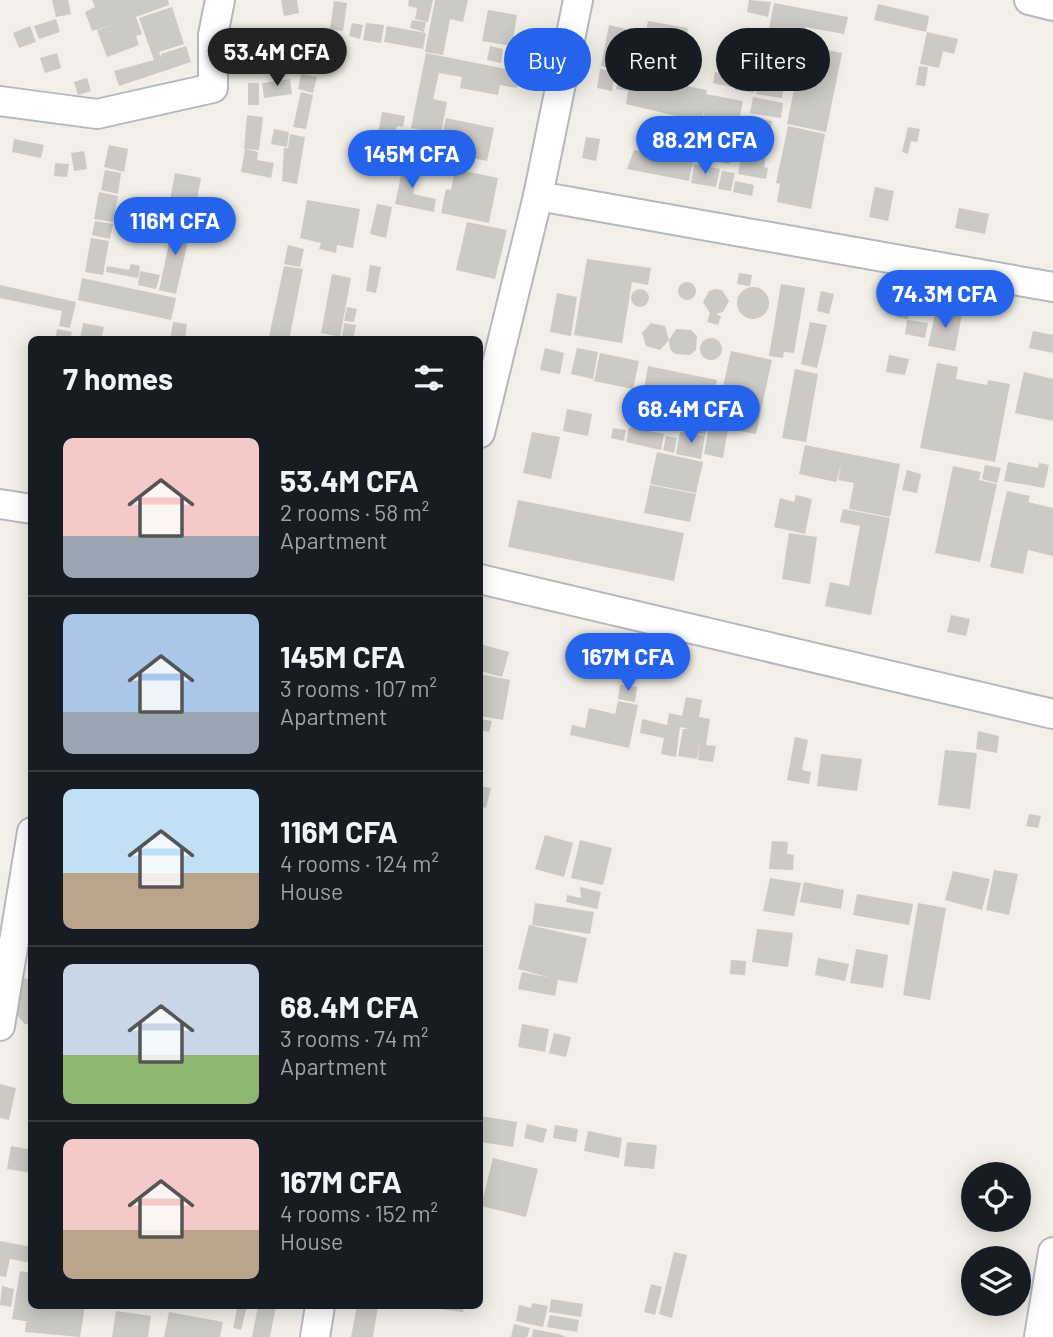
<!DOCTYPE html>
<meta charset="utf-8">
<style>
body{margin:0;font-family:Barlow,sans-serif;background:#242831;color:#f1f3f6;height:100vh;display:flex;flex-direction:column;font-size:26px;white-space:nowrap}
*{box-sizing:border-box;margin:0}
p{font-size:23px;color:#9ea1a6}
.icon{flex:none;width:38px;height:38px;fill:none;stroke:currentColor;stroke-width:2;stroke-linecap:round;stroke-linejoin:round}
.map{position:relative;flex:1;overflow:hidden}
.drawer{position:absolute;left:28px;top:336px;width:455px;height:973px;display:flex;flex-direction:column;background:#171b24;border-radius:10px;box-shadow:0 4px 18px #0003}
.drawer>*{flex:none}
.hud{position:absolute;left:504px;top:28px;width:443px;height:63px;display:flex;gap:14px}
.fabs{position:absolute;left:961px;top:1162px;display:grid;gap:14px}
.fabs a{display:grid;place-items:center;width:70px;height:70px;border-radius:50%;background:#171b24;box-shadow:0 4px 18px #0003;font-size:35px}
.price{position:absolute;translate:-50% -60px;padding:0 16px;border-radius:24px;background:#2563eb;color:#fff;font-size:23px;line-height:46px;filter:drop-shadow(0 2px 4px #0008)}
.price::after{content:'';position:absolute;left:50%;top:42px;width:21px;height:16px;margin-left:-10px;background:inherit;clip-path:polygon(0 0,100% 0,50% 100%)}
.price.on{background:#222;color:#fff}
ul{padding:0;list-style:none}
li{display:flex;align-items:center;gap:21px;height:175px;padding:0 35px}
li+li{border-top:2px solid #363941}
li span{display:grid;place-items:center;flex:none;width:196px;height:140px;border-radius:10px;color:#555}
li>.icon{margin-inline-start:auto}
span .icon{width:84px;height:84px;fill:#fffc;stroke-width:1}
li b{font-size:30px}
h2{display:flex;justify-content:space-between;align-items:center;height:84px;padding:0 35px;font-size:30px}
.pill{padding:0 24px;border-radius:32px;background:#171b24;box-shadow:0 4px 18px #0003;font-size:24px;line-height:63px}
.pill.on{background:#2563eb;color:#fff}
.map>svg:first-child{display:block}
</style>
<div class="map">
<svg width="1053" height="1337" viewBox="0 0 1053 1337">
<rect width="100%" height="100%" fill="#f1efe8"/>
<g fill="#cccac5">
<path d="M52,0H68L71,14L56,17Z"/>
<path d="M92,0H168L169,5L136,17L142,34L136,36L139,45L107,57L97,30L115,24L92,31L85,12L95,7Z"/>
<path d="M281,0H297L299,13L284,16Z"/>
<path d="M409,0H433L428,22L415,19L417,8L408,6Z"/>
<path d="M435,0H468L463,22L450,19L443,55L425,52Z"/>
<path d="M749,0L771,2L768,17L747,12Z"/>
<path d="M334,1L347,3L343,31L330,29Z"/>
<path d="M774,3L848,17L844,34L805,27L802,42L784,39L782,47L766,44Z"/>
<path d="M878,4L929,16L926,32L874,20Z"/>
<path d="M172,7L184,44L159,52L161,58V54L186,46L191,62L119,86L114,71L154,60L139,18Z"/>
<path d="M488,10L517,15L512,46L482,41Z"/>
<path d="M56,19L60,32L39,39L34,26Z"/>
<path d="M412,20L426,22L424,32L410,28Z"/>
<path d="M648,21L688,28L679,78L638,72Z"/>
<path d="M352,23L363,25L360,39L349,36Z"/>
<path d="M366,23L384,25L381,43L363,40Z"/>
<path d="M609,25L626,29L622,51L639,55L637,68L615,64L614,69L601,66Z"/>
<path d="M30,26L36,42L19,48L13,33Z"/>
<path d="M387,26L426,33L423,49L384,42Z"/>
<path d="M927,32L958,39L954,54L943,51L939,68L920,64Z"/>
<path d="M742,37L760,40L756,60L738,57Z"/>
<path d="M803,45L842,53L826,132L787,124Z"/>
<path d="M490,46L503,49L501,63L487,60Z"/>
<path d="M764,47L790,51L782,98L756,94Z"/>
<path d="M507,52L521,55L517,69L504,65Z"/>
<path d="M57,53L61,68L45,73L40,58Z"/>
<path d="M426,53L521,72L517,88L500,85L498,95L460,88L462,77L439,73L433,99L447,102L441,134L411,128Z"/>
<path d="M919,66L928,67L925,86L916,85Z"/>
<path d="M600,69L615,71L612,91L597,88Z"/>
<path d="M715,72L734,75L732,87L713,83Z"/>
<path d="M619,73L707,90L706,94L743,101L730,164L696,158L705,109L701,122L626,104L628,91L616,89Z"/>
<path d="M301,74L317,77L313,93L298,89Z"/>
<path d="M87,78L91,91L78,95L74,82Z"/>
<path d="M737,78L756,82L754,93L735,90Z"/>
<path d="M290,79L292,94L264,98L262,83Z"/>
<rect x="248" y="83" width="11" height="22"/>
<path d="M301,92L313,95L306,129L293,127Z"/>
<path d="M753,97L783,103L781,118L750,113Z"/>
<path d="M382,112L405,116L403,127L397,126L395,136L378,133Z"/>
<path d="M247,115L263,117L259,150L244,149Z"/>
<path d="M747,116L772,121L770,136L745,131Z"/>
<path d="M446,118L494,128L487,161L431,150L434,134L442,136Z"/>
<path d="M788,126L825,134L811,209L777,202L780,184L776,183Z"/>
<path d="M908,127L920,129L917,142L911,141L908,154L902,152Z"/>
<path d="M274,129L289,132L287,147L271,144Z"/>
<path d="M411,130L431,134L428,147L422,146L419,162L405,160Z"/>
<path d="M290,134L305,137L297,184L282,181L284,148H288Z"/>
<path d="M745,134L769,138L764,167L768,168L766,179L738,174Z"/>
<path d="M586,137L600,139L596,161L582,158Z"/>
<path d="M14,139L44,145L41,158L12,152Z"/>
<path d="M109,145L128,149L124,172L104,167Z"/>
<path d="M245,149L258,152L257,160L274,163L271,178L241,172Z"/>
<path d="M634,150L693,161L689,181L627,169Z"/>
<path d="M84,151L87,169L74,171L71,153Z"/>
<path d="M404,161L419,165L413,194L436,199L434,212L395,204Z"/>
<path d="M55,163L69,164L67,177L54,176Z"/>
<path d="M694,164L720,169L716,187L691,183Z"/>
<path d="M455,169L498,178L489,223L441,213L446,189L451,190Z"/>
<path d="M105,170L121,173L118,194L101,190Z"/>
<path d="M722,171L735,173L731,191L718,189Z"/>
<path d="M175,173L201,178L193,221L167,216Z"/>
<path d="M735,181L754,185L752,196L733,192Z"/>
<path d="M875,187L894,191L888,221L869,217Z"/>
<path d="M99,192L118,196L113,222L94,219Z"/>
<path d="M307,200L360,209L353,248L337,245L336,253L319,249L321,243L300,238Z"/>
<path d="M377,204L392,207L386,238L370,234Z"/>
<path d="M959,208L989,214L985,234L955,228Z"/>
<path d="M174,220L192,224L176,294L159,290Z"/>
<path d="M95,221L113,224L110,239L92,235Z"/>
<path d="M467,222L507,230L495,279L456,270Z"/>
<path d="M91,238L109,241L103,275L85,272Z"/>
<path d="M288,245L304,249L300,267L284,264Z"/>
<path d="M587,259L651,268L648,285L632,282L622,343L574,335Z"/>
<path d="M131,264L140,266L138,278L106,272L107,266L129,270Z"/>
<path d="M370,265L381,267L376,293L366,291Z"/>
<path d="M284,266L303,269L289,340L269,337Z"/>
<path d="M140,271L160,275L156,289L138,285Z"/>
<path d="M739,273L752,275L750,286L737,284Z"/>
<path d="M332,274L351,278L340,337L321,333Z"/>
<path d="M82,278L176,298L171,320L78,300Z"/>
<circle cx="687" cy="291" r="9"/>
<path d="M781,284L805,288L794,353L784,352L783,358L769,356Z"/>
<path d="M0,285L76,302L70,328L59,326L62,311L0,298Z"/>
<circle cx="753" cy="303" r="16"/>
<path d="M716,289L722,290L729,301L723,312L716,314L721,316L718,325L707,322L710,313L703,302L709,291Z"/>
<circle cx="640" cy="298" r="9"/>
<path d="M821,291L834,294L829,314L817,311Z"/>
<path d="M557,293L577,297L571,336L550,332Z"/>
<path d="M900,302L911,305L908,319L897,317Z"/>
<path d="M347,307L357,309L354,322L344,321Z"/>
<path d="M936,309L962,314L955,351L928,346Z"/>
<path d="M907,320L928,323L925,338L905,334Z"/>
<path d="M173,322L187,324L185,340H170Z"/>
<path d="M810,322L827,325L817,368L801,364Z"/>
<path d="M83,323L104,327L101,340H80Z"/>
<path d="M344,323L356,325L353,339L342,337Z"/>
<path d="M651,323L665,326L669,340L676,329L691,330L697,336L696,350L690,355L675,354L670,349L669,340L660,350L646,346L642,333Z"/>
<path d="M57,329L72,332L70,340H55Z"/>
<path d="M1033,331L1053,335V353L1029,348Z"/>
<circle cx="711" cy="349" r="11"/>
<path d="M545,348L564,353L560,374L540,370Z"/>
<path d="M577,348L598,352L593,379L571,374Z"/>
<path d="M731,351L772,360L756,434L728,429L723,458L704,454L709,426L714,427Z"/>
<path d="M600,353L639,361L633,389L594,381Z"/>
<path d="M889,355L909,359L905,375L886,372Z"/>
<path d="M937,363L958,367L956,379L987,385L988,380L1010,384L995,462L920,448Z"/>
<path d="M648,366L717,380L705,435L651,424L654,391L644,389Z"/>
<path d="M795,369L818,374L806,442L782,438Z"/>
<path d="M1024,372L1053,379V421L1015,413Z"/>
<path d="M567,409L592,414L588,436L563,431Z"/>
<path d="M629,427L664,434L661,450L626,442Z"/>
<path d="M613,428L626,430L624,441L611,438Z"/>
<path d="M532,432L560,437L551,479L523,473Z"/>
<path d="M680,432L705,436L701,459L676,454Z"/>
<path d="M666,436L677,438L674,453L663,450Z"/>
<path d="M805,445L900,464L890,517L849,509L854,483L838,480L841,465L836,482L799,474Z"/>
<path d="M657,452L703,462L696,493L650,484Z"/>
<path d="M1008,462L1038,468L1039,463L1049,465L1044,488L1004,481Z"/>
<path d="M985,465L1001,468L997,483L982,479Z"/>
<path d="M953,466L981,472L979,480L997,484L980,562L935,553Z"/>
<path d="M907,470L921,474L917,493L902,490Z"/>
<path d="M650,485L696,494L690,522L644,513Z"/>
<path d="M1007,491L1030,496L1028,502L1053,508V556L1028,550L1023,574L990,567Z"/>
<path d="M796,495L812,499L805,534L774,527L780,498L794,502Z"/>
<path d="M518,500L684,533L674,581L508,547Z"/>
<path d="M843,509L890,518L871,615L825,606L830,582L849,586L860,526L840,522Z"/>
<path d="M789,533L817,537L810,584L782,579Z"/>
<path d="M951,615L970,619L966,636L947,632Z"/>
<path d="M480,644L509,652L502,677L480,671Z"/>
<path d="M480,674L510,680L503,720L480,716Z"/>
<path d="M620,685L637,687L635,702L618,699Z"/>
<path d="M686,697L702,700L699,717L710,719L706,745L716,746L713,762L698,760L700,743L697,759L678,756L683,729H689L680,727L676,757L661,754L664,738L640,733L642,719L667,725L669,713L682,716Z"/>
<path d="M618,701L638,705L629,748L570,735L572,725L585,728L589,708L615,714Z"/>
<path d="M480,719L492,721L489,732L480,730Z"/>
<path d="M978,731L999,736L997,753L976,749Z"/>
<path d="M795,737L808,740L802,770L811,772L809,784L787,780Z"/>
<path d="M945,750L977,753L970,809L938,805Z"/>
<path d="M821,754L862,759L857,791L817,786Z"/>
<path d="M480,786L491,788L486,808L480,806Z"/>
<path d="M1029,814L1041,816L1038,828L1026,826Z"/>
<path d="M545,835L573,843L564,877L535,869Z"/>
<path d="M580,840L612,848L603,885L571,878Z"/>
<path d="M772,841L788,842L787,854L794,855L793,870L769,869Z"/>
<path d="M994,870L1018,874L1009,915L986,910Z"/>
<path d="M953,871L990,879L982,910L945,900Z"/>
<path d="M770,878L801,883L794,916L763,911Z"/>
<path d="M804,882L844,890L841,909L800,902Z"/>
<path d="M580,887L601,892L597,909L566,902L567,895L581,898Z"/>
<path d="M857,894L913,904L909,925L853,915Z"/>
<path d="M535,903L594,912L590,934L532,925Z"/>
<path d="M918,903L946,908L930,1000L903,995Z"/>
<path d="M529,925L587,938L577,983L558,980L555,996L518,989L522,972L551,978L518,969Z"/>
<path d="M757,929L793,933L788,967L752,962Z"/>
<path d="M856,949L888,955L883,988L850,983Z"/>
<path d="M818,958L849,964L845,981L815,975Z"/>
<path d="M731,960L746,961L745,975L730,974Z"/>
<path d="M23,978L32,980L29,1017H32V1025L25,1024L15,1013Z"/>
<path d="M522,1024L549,1029L545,1052L518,1047Z"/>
<path d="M554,1033L571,1037L566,1057L549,1053Z"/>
<path d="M0,1084L16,1088L9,1120L0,1118Z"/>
<path d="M480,1116L517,1122L513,1147L480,1142Z"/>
<path d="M527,1124L547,1129L543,1143L524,1138Z"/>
<path d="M555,1125L578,1129L576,1142L553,1138Z"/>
<path d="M588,1131L622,1138L619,1158L584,1151Z"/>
<path d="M627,1142L657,1145L654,1169L624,1166Z"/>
<path d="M11,1146L32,1150V1173L7,1169Z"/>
<path d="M493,1158L538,1169L526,1217L481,1206Z"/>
<path d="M0,1241L32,1247V1263L10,1259L6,1277L0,1276Z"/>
<path d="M674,1252L687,1255L672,1318L659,1314Z"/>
<path d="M20,1271L32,1273V1306H85L80,1337L25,1332L26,1322H30L12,1319Z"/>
<path d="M651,1284L662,1287L655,1315L644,1312Z"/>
<path d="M2,1286L14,1289L11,1307L0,1305Z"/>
<path d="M551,1299L583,1304L581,1317L549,1312Z"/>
<path d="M532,1303L548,1306L543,1327L516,1321L519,1305L531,1308Z"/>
<path d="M258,1306H276L270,1337H252Z"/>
<path d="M357,1306H378L373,1337H351Z"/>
<path d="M416,1306H464L463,1312Z"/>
<path d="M228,1307L247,1306L241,1330L233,1328L237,1309Z"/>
<path d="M116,1311L151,1316L148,1337H112Z"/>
<path d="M169,1312L223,1322L220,1337H164Z"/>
<path d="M550,1315L579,1320L577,1332L547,1327Z"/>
<path d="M514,1324L530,1328L527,1337H511Z"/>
<path d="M533,1329L559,1334L566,1337H532Z"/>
</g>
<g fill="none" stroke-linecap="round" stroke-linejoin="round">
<defs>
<g id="minor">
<path d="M1029,0L1053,6"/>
<path d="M0,101L97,114L213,88V35L220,0"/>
<path d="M538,196L1053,287"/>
<path d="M480,433L538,196L578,0"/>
<path d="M0,504L32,509"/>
<path d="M480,579L1053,714"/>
<path d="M0,1026L32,832"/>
<path d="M315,1337L320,1306"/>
<path d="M1039,1337L1053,1252"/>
</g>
</defs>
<use href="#minor" stroke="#b5b8bc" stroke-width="32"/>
<use href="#minor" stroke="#fff" stroke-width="28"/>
</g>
</svg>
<div class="fabs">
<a><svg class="icon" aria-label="locate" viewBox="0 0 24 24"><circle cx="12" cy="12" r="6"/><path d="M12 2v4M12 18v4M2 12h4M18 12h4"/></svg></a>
<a><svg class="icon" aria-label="layers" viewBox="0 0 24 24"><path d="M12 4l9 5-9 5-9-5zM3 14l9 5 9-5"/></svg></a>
</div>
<b class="price on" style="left:277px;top:88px">53.4M CFA</b>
<b class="price" style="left:705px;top:176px">88.2M CFA</b>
<b class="price" style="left:412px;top:190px">145M CFA</b>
<b class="price" style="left:175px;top:257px">116M CFA</b>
<b class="price" style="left:945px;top:330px">74.3M CFA</b>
<b class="price" style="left:691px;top:445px">68.4M CFA</b>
<b class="price" style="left:628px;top:693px">167M CFA</b>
<div class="hud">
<a class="pill on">Buy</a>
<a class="pill">Rent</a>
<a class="pill">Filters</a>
</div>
<section class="drawer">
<h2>7 homes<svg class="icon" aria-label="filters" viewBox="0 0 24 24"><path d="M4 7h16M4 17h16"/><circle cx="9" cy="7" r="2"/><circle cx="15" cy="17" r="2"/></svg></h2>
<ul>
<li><span style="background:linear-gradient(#f6c9c9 70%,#9aa5b1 0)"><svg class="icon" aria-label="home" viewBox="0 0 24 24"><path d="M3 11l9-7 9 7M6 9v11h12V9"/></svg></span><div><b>53.4M CFA</b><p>2 rooms · 58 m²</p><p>Apartment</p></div></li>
<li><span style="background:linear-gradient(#a9c7e8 70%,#9aa5b1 0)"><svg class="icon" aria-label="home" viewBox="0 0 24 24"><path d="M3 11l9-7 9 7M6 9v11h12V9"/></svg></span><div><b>145M CFA</b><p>3 rooms · 107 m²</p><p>Apartment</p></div></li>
<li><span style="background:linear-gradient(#bfe0f5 60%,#b9a48a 0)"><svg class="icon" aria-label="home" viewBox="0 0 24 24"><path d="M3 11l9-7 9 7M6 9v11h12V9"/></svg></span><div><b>116M CFA</b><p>4 rooms · 124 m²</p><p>House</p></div></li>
<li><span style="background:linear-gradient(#c9d6e8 65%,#8fb573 0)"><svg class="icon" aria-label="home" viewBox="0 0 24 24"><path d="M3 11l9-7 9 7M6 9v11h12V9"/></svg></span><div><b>68.4M CFA</b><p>3 rooms · 74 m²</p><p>Apartment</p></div></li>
<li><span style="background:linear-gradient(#f6c9c9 65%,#b9a48a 0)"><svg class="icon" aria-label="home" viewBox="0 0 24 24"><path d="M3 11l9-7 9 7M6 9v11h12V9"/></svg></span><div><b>167M CFA</b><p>4 rooms · 152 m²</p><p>House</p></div></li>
</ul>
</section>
</div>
